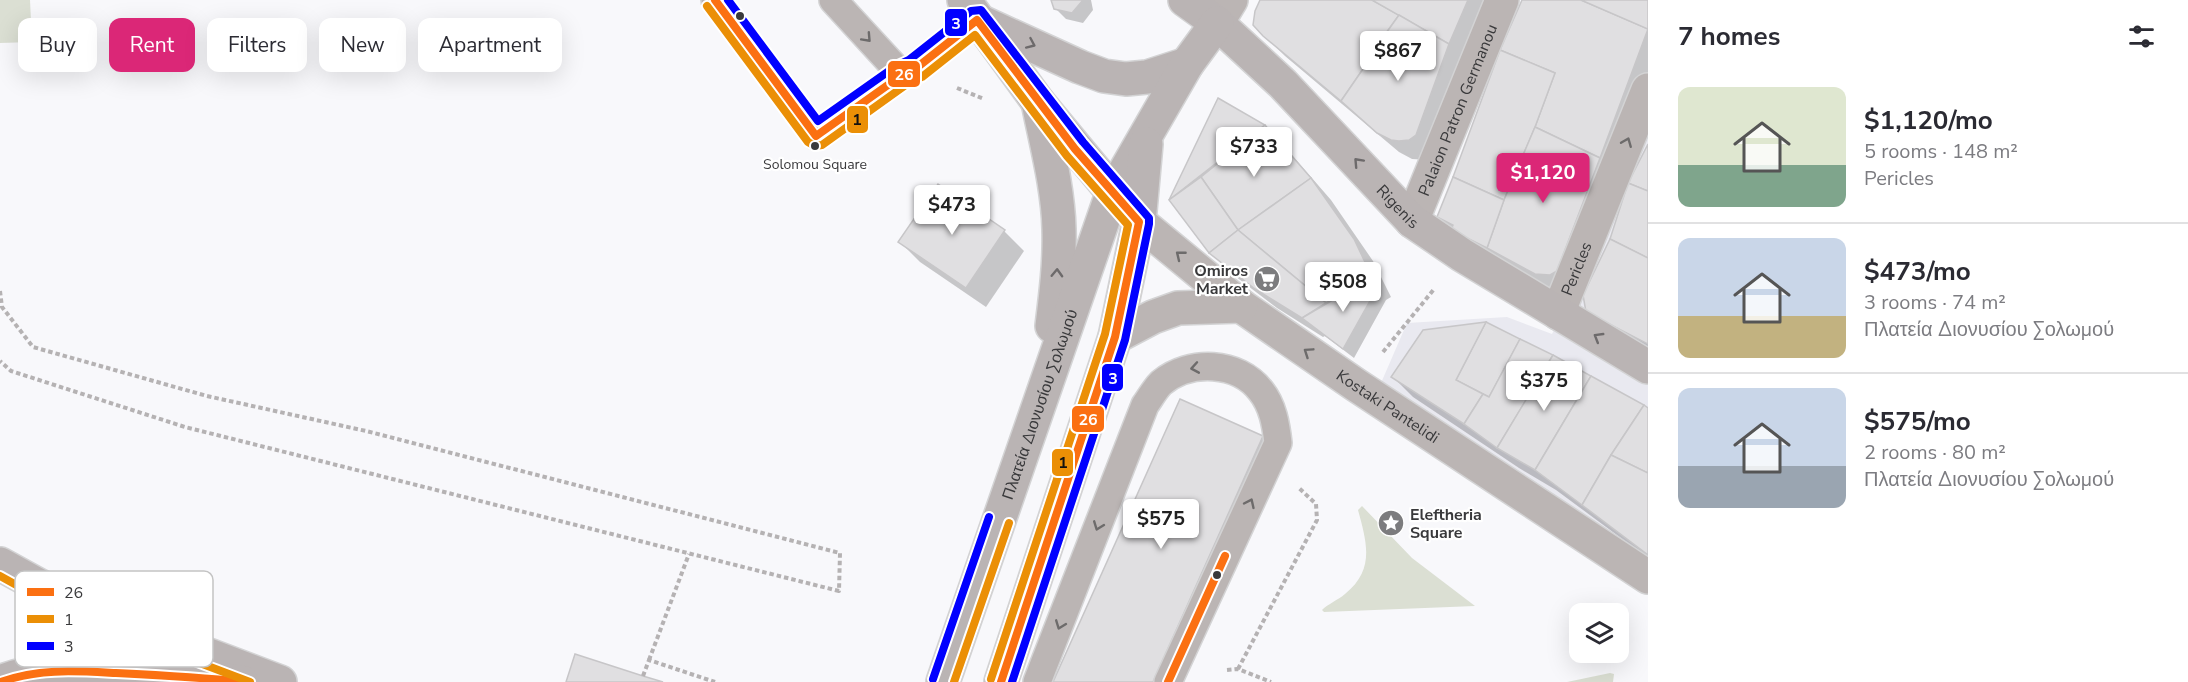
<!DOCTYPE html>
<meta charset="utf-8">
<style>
body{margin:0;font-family:"Nunito Sans",sans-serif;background:#f2f2f3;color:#2b2b33;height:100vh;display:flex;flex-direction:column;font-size:22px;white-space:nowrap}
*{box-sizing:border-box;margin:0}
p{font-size:20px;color:#7c7c81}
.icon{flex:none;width:33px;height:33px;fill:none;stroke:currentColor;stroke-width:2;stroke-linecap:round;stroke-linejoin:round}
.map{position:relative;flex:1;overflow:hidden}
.drawer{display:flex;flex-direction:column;background:#fff;width:540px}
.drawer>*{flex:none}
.hud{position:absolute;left:18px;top:18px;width:570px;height:54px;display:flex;gap:12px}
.fabs{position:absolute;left:1569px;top:603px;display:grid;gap:12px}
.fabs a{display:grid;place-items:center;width:60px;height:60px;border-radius:12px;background:#fff;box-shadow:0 6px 24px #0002;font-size:30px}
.price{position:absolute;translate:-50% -51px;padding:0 14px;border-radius:6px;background:#fff;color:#222;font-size:20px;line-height:39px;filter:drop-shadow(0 2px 3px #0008)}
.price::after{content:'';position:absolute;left:50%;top:36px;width:18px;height:14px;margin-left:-9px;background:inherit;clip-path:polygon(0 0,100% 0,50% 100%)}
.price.current{background:#db2777;color:#fff}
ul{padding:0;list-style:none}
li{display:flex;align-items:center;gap:18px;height:150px;padding:0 30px}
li+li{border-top:2px solid #e1e1e2}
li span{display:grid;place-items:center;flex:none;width:168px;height:120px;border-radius:12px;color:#555}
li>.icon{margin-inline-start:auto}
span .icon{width:72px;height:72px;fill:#fffc;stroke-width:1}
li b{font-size:26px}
h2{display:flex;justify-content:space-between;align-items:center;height:72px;padding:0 30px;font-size:26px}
.chip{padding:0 21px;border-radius:12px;background:#fff;box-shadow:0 6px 24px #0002;font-size:21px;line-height:54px}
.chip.current{background:#db2777;color:#fff}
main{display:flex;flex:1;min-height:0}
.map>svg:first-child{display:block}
</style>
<main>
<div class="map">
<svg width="1648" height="682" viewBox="0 0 1648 682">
<rect width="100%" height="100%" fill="#f8f8fb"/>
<path fill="#e9e9f0" d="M1648,128V560L1381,383L1407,323L1507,317L1552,334Z"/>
<g fill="#dbdfd3">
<path d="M0,0H30L32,42L0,43Z"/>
<path d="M1362,506L1412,558L1475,606L1324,612L1322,610C1328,604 1338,600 1345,594C1375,570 1367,543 1358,510Z"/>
<path d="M1610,673L1614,674L1613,682H1567Z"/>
</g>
<g fill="#0003">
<path d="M1053,0H1091L1093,10L1083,23L1066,19L1055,8Z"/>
<path d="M1262,0H1497L1429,160L1412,159L1399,152L1285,56L1264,35Z"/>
<path d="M1524,0H1648V103L1556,293L1472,250L1439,217Z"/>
<path d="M1219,100L1265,126L1285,147L1331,200L1373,261L1391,297L1386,300L1354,358L1325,336L1323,337L1277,308L1231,273L1210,252L1171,199Z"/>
<path d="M1648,148V352L1587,312L1611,240Z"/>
<path d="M938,186L1004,231L1024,251L986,307L920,262L900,242Z"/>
<path d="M1424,332L1648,409V558L1556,490L1519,468L1413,397L1393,377Z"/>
<path d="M1262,437L1273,448L1168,682H1055Z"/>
</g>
<g fill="#e0dfe1" stroke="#c7c6c8" stroke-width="1.5">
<path d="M1051,0H1083L1072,13L1054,9Z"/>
<path d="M1260,0H1372L1399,15L1384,36L1398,42L1383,63L1374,53L1341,101L1263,36L1253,25L1255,11Z"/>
<path d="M1372,0H1468L1449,44Z"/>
<path d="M1522,0H1581L1648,29L1600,158L1535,127L1555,73L1500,50Z"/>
<path d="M1581,0H1648V29Z"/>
<path d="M1399,15L1449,44L1416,135L1409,140L1399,141L1391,140L1377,133L1341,101L1374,53L1383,63L1398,42L1384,36Z"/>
<path d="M1500,50L1555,73L1535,127L1504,200L1453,177Z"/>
<path d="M1218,98L1265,125L1169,200Z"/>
<path d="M1265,125L1311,178L1238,230L1201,177Z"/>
<path d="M1535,127L1600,158L1557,271L1550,275L1535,274L1487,248L1504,200Z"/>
<path d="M1648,144V191L1628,183Z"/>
<path d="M1201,177L1238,230L1209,253L1169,200Z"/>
<path d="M1453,177L1504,200L1487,248L1451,230L1453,225L1437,217Z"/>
<path d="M1311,178L1354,239L1372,277L1326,303L1238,230Z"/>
<path d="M1628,183L1648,191V258L1610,239Z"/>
<path d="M938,184L1005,230L966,288L898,242Z"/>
<path d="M1238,230L1326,303L1302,318L1255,289L1209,253Z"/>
<path d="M1610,239L1648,258V344L1586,312L1583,295Z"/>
<path d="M1372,277L1376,290L1343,349L1302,318Z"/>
<path d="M1486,322L1520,339L1489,397L1456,380Z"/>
<path d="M1486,322L1456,380L1483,394L1464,424L1391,377L1423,330Z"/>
<path d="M1520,339L1553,355L1497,448L1464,424L1483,394L1489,397Z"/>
<path d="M1553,355L1591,376L1535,470L1497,448Z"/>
<path d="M1591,376L1644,405L1611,455L1582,505L1535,470Z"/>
<path d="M1180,399L1263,436L1153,682H1053Z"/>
<path d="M1644,405L1648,408V473L1611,455Z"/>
<path d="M1611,455L1648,473V555L1582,505Z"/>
<path d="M575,654L643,676L663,682H566Z"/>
</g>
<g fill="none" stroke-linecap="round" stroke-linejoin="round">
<defs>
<g id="lane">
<path d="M715,0L816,136L902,75L915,69L977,20"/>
<path d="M833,0L902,75"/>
<path d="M1037,682L1145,405C1150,398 1155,389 1161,383C1190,359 1238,361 1261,391C1273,406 1276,425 1278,443L1168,682"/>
</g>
<g id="street">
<path d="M1217,23L1231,0"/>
<path id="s1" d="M1412,221L1502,0"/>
<path id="s2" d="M1139,222L1241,306L1356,385L1648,577"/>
<path id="s3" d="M1558,313L1648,90"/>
<path d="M1115,337L1153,317L1178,308L1241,306"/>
</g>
<g id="secondary">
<path d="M964,0L1038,102L1125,207"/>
<path id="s4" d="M1185,0L1217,23L1283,84L1412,221L1462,255L1648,367"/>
<path d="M979,21L1080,67L1104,76L1126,79L1147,77L1187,64"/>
<path d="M1038,102C1046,143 1058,187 1059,229C1060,262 1056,294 1052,326"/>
<path d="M0,564L69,602L280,682"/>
<path d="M1,682C32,667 82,671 116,673C158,674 200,676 242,682"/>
<path id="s5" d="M943,682L1112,194L1187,64L1217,23"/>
<path d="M1001,682L1115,337L1139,222L1146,144"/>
</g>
</defs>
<use href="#lane" stroke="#d3d3d4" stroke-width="30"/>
<use href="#street" stroke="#d3d3d4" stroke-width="36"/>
<use href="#secondary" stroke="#d3d3d4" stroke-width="36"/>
<g stroke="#b5b2b3" stroke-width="4" stroke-dasharray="4.5 3" stroke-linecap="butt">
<path d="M957,88L984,99"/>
<path d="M0,291L2,307L33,347L207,396L366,431L840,553L839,591L185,427L11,371L0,361"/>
<path d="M1383,352L1435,288"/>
<path d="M649,660L689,554"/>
<path d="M1238,669L1317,520L1316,504L1299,488"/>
<path d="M1227,670L1238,669L1271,682"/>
<path d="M643,676L649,660L715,682"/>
</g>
<use href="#lane" stroke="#bbb5b4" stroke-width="27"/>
<use href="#street" stroke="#bbb5b4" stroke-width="33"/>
<use href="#secondary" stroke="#bab4b4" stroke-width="33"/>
<defs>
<g id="bus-1">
<path d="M715,0L816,136L902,75L915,69L977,20L1075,149L1139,222L1115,337L1001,682"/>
<path d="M1,682C38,668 77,671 116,673C158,675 200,677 242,682"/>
<path d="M1168,682L1225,556"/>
</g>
<g id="bus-2">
<path d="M707,6L808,142L815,146L822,145L907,84L922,77L975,35L1067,156L1128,225L1105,334L991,679"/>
<path d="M0,576L65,612L250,682"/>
<path d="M954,682L1009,523"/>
</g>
<g id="bus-3">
<path d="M728,0L818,121L896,66L909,60L971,11L981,10L1083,142L1149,218V224L1125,340L1012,682"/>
<path d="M933,679L989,517"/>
</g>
</defs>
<use href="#bus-1" stroke="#fff" stroke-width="12"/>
<use href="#bus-2" stroke="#fff" stroke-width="12"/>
<use href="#bus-3" stroke="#fff" stroke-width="12"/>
<use href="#bus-1" stroke="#fb7012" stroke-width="8"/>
<use href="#bus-2" stroke="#eb8f06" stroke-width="8"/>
<use href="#bus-3" stroke="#0100ff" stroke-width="8"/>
</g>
<defs><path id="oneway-chevron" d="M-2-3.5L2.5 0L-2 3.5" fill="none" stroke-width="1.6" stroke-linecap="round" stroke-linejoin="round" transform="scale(1.5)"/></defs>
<g stroke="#6d6b6b">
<use href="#oneway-chevron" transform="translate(867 38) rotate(47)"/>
<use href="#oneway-chevron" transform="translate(1627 142) rotate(-68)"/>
<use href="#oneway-chevron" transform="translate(1180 255) rotate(-141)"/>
<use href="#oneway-chevron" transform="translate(1308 352) rotate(-146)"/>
<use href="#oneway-chevron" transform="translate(1195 368) rotate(170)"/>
<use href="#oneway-chevron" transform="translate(1250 503) rotate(-65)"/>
<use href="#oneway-chevron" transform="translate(1098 526) rotate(111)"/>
<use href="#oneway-chevron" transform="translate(1060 625) rotate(111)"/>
</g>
<g stroke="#6d6a6b">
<use href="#oneway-chevron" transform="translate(1031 44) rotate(24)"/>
<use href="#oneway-chevron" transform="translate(1358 162) rotate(-133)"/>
<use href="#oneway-chevron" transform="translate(1057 273) rotate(-88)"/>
<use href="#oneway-chevron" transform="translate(1598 337) rotate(-149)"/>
</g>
<defs>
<symbol id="supermarket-disc" viewBox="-11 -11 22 22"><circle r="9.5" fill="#7c7c7e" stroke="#fff"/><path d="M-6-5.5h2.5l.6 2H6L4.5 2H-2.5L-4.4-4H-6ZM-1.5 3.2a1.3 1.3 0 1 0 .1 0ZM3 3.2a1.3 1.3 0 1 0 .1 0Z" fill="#fff"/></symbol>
<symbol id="sight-disc" viewBox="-11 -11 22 22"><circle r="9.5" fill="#7c7c7e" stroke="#fff"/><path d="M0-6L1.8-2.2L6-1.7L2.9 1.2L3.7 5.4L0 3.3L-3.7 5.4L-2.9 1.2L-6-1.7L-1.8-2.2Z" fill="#fff"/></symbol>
</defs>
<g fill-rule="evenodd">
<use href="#supermarket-disc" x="1252" y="264" width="30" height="30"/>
<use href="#sight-disc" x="1376" y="508" width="30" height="30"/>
</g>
<g fill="#39393b" stroke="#fff" stroke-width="2">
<circle cx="740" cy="16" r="5"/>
<circle cx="815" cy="146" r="5"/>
<circle cx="1217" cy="575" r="5"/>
</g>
<g text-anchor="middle" stroke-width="4.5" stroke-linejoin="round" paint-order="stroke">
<g font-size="14" fill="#39393b" stroke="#fff">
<text x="815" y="169">Solomou Square</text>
</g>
<g font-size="16" fill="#39393b" stroke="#fff">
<text dy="6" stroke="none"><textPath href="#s1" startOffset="120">Palaion Patron Germanou</textPath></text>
<text dy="6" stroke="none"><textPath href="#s4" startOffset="297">Rigenis</textPath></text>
<text dy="6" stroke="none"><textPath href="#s3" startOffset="48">Pericles</textPath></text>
<text dy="6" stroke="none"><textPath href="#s5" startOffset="294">Πλατεία Διονυσίου Σολωμού</textPath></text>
<text dy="6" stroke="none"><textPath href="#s2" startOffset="310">Kostaki Pantelidi</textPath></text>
</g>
<g font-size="16" font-weight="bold" fill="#39393b" stroke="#fff" text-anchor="end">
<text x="1248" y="276">Omiros<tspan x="1248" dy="18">Market</tspan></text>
<text x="1410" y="520" text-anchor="start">Eleftheria<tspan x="1410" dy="18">Square</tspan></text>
</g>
</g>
<rect x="15" y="571" width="198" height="96" rx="9" fill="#fff" stroke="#c4c4c4" stroke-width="1.5"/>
<rect x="27" y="588" width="27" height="8" fill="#fb7012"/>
<rect x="27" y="615" width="27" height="8" fill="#eb8f06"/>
<rect x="27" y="642" width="27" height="8" fill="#0100ff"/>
<g font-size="16" fill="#39393b">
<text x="64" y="598">26</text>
<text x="64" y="625">1</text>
<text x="64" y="652">3</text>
</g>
<g stroke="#fff" stroke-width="2">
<rect x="944" y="8" width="24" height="29" rx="6" fill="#0100ff"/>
<rect x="887" y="60" width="34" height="28" rx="6" fill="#fb7012"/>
<rect x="846" y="105" width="23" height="29" rx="6" fill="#eb8f06"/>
<rect x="1101" y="363" width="23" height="29" rx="6" fill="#0100ff"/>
<rect x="1071" y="405" width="34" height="28" rx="6" fill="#fb7012"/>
<rect x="1051" y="448" width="23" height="29" rx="6" fill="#eb8f06"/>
</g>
<g font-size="16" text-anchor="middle" font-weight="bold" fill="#fff">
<text x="956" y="29">3</text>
<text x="904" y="80">26</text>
<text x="1113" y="384">3</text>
<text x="1088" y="425">26</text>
</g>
<g font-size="16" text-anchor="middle" font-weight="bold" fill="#111">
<text x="857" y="125">1</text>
<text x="1063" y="468">1</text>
</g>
</svg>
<div class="fabs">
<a><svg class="icon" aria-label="layers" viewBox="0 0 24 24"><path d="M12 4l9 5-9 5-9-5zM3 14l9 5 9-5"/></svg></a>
</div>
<b class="price" style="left:1398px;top:82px">$867</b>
<b class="price" style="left:1254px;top:178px">$733</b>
<b class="price current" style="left:1543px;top:204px">$1,120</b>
<b class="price" style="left:952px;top:236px">$473</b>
<b class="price" style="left:1343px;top:313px">$508</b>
<b class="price" style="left:1544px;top:412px">$375</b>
<b class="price" style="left:1161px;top:550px">$575</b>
<div class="hud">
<a class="chip">Buy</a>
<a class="chip current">Rent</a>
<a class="chip">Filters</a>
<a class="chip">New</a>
<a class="chip">Apartment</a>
</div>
</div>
<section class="drawer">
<h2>7 homes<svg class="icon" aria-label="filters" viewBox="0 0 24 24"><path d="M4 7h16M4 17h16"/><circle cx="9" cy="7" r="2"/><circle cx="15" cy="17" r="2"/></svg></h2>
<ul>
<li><span style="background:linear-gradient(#dfe7d0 65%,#7fa58c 0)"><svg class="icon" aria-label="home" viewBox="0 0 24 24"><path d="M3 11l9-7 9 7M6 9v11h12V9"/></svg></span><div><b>$1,120/mo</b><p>5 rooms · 148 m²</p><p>Pericles</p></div></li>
<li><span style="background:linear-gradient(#c9d6e8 65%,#c2b280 0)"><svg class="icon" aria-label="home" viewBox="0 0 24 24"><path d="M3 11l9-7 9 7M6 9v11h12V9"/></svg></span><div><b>$473/mo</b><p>3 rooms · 74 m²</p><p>Πλατεία Διονυσίου Σολωμού</p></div></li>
<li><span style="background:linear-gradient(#c9d6e8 65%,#9aa5b1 0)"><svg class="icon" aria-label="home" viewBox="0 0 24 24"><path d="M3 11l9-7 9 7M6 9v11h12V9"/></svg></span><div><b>$575/mo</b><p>2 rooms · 80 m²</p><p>Πλατεία Διονυσίου Σολωμού</p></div></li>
</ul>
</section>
</main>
